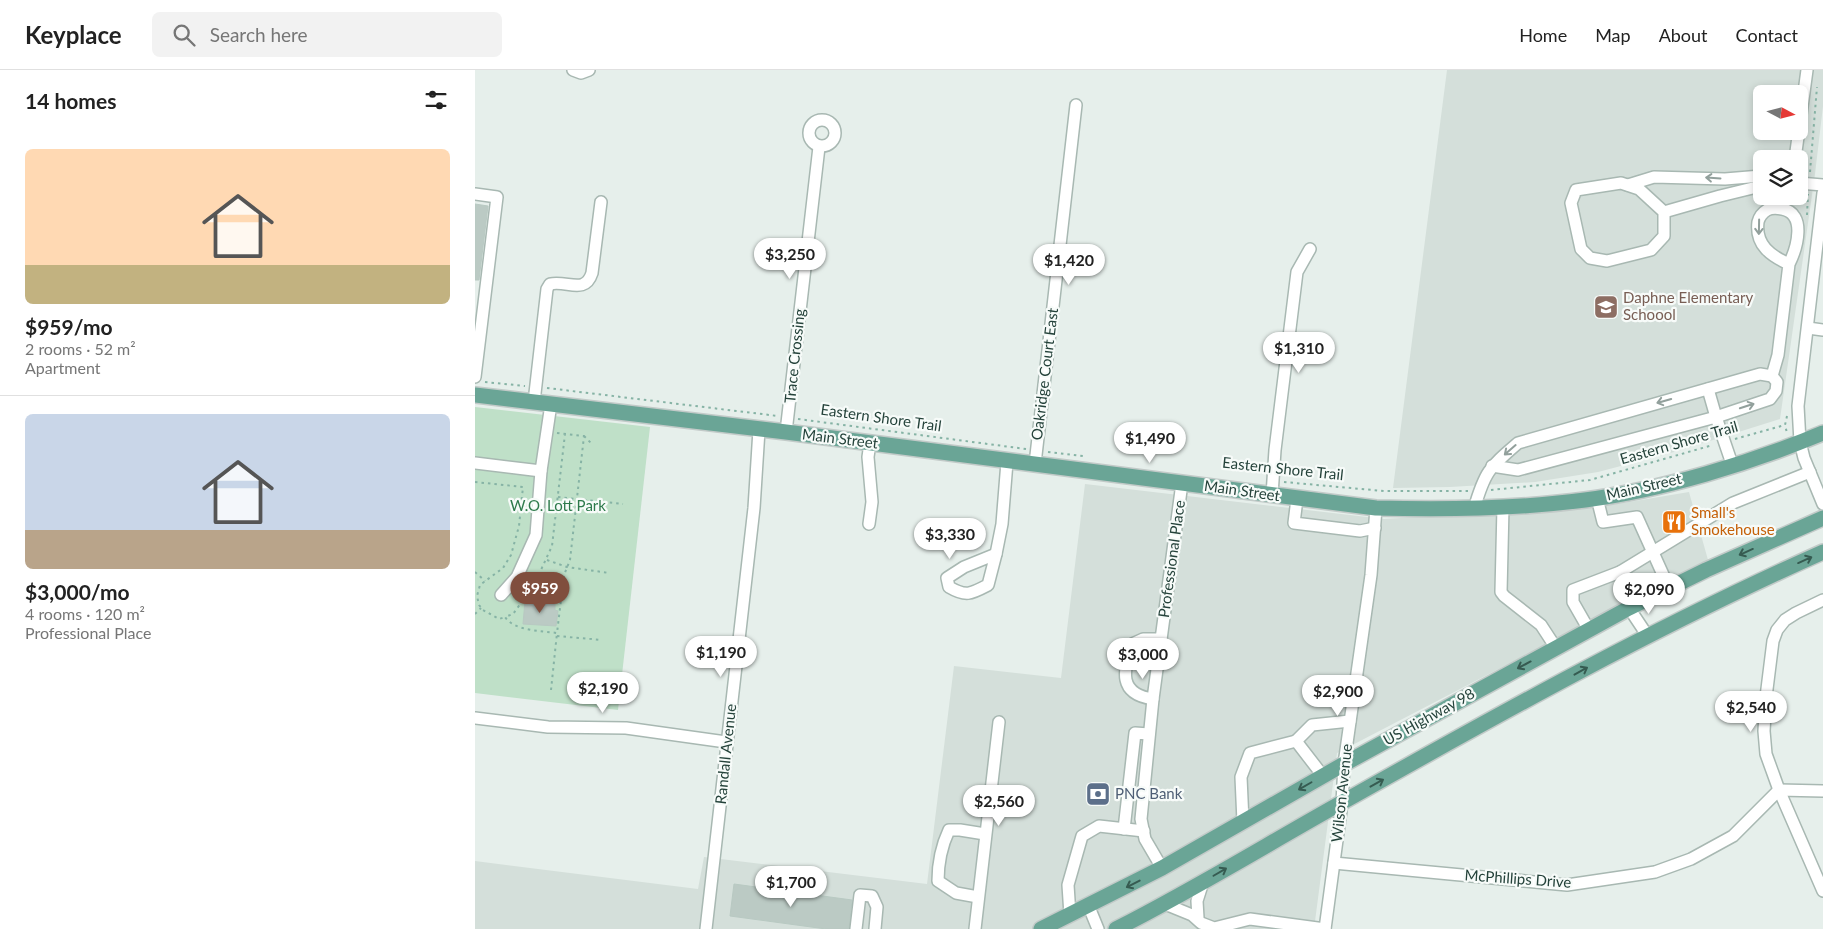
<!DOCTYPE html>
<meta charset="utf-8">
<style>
body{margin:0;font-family:Lato,sans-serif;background:#f2f2f2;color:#222;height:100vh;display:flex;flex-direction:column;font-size:19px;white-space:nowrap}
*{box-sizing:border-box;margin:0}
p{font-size:16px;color:#767676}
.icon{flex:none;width:28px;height:28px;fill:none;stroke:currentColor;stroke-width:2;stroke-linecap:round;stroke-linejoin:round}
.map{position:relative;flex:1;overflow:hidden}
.drawer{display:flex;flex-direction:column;background:#fff;width:475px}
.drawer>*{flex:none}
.needle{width:32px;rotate:97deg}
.tools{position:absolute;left:1278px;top:15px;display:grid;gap:10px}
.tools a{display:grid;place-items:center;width:55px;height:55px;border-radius:8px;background:#fff;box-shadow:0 2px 8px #0003;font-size:25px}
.price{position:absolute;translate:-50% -42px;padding:0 11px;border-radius:18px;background:#fff;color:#222;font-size:16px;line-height:32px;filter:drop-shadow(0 1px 2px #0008)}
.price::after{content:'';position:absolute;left:50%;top:30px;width:15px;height:11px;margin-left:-8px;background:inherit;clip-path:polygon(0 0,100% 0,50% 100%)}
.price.active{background:#804e3d;color:#fff}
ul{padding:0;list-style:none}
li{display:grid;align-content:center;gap:10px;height:265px;padding:0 25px}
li+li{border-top:1px solid #e0e0e0}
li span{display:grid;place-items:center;height:155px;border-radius:8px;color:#555}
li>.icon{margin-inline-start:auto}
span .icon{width:90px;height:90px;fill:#fffc;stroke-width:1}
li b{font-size:21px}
h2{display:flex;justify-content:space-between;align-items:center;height:60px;padding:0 25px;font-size:21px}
header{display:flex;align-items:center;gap:30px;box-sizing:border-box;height:70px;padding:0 25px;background:#fff;border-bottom:1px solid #e0e0e0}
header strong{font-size:24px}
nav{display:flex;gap:28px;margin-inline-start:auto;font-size:18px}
.search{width:350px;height:45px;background:#f2f2f2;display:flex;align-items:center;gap:12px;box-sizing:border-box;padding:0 18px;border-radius:8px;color:#767676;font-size:19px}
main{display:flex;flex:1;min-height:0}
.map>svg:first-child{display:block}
</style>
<header>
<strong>Keyplace</strong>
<div class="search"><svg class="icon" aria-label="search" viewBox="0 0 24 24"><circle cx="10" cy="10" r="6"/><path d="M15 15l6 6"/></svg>Search here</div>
<nav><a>Home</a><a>Map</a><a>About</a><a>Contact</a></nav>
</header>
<main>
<section class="drawer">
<h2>14 homes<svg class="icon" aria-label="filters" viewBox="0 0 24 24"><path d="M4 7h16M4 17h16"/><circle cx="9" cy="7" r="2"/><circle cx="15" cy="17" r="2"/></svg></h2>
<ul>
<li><span style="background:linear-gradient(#ffd9b3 75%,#c2b280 0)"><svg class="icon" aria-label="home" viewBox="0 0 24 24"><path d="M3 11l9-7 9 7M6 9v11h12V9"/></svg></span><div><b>$959/mo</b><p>2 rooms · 52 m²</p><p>Apartment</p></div></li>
<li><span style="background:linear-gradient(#c9d6e8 75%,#b9a48a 0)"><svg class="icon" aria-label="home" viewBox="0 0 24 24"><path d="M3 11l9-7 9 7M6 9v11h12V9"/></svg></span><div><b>$3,000/mo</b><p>4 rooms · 120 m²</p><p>Professional Place</p></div></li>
</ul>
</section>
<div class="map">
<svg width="1348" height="859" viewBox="0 0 1348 859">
<rect width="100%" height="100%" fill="#e6efeb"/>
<g fill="#d4dfda" fill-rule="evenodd">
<path d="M972,0H1348V36L1340,104L1305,349L1203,381L1123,402L1060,412L975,417L918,418ZM1286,24H1324V61H1286ZM1286,89H1324V126H1286Z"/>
<path d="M610,414L909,449L1136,435L1214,422L1233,490L862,683L839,859H0V791L223,819L229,787L452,814L479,596L586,608Z"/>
</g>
<path fill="#bfe0c8" d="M0,337L175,357L143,640L0,623Z"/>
<g fill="#bbcac4" stroke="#b8c9c2">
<path d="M0,134L13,136L4,210H0Z"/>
<path d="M50,531L80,534V540L83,541L81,556L48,554Z"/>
<path d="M259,814L377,830L374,859H351L255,846Z"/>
</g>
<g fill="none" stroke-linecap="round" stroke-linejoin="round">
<defs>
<g id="minor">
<path d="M98,0L106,3L114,0"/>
<circle cx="347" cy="63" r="13"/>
<path d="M1320,89L1332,0"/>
<path d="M1146,113L1164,119L1189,142V166L1176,180L1132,191L1115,188L1106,179L1096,133L1101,120Z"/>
<path d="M1324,113L1348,115"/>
<path d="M1153,115L1179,107L1250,109L1286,106"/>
<path d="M1348,123L1323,336L1325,372L1329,388L1348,434"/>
<path d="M0,124L22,127L0,307"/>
<path d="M1189,142L1245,126L1286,116"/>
<path d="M1333,258L1348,260"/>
<path d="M1297,306L1303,285L1314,194C1322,178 1332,143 1307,139C1301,138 1296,138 1292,140C1287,143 1284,148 1283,152C1280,175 1296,186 1314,194"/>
<path d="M59,332L72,219L75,214C92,210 110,225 117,203L126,132"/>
<path d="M311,362L344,77"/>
<path d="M0,393L66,401L76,334"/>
<path d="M560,394L601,35"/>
<path d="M1017,396L1043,400L1241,347L1233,319"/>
<path d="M797,425L800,380L822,202L835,179"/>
<path d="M1122,428L1128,452L1162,447L1194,518"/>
<path d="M822,429L819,453L885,461L900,458"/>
<path d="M1028,437L1026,522L1029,526L1066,555L1081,578"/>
<path d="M999,439C1010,401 1014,398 1043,373L1285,304L1297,306L1302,312L1301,321L1295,329L1241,347L1257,394"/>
<path d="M394,454L397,432L393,387L395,373"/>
<path d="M521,484L513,515C496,524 491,527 474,517L472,508L489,497Z"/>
<path d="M521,484L527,454L532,392"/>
<path d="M26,525L42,507L61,465L66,401"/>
<path d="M1348,530L1321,543L1310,550L1302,560L1298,571L1291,627L1289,661L1291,684L1304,720L1348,821"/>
<path d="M1166,532L1145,502L1258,433L1335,402"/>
<path d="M1154,538L1172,565"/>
<path d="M1114,560L1098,532V520L1145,502"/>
<path d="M678,629C643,624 648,601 657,574L668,569H686"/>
<path d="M0,648L73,657L151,658L251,672"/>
<path d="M821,671L837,655L875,651"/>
<path d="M768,752L766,707L775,683L821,671L848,706"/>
<path d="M649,759L660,663L674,664"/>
<path d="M859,793L1092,815L1180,802L1216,789L1258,766L1304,720L1348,721"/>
<path d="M687,798L670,769L666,749L678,629L707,413"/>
<path d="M503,827L481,823L463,811C463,792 466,777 474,760H485L510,764"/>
<path d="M690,834L717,845L726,853L739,858L775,849L850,859"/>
<path d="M614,837L623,859"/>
<path d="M595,845L593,815L607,766L624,756L669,761"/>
<path d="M723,848L722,831L728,812"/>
<path d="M231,859L279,438L284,360"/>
<path d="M381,859L385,825L397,826L402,837L400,859"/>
<path d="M500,859L524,652"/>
<path d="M850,859L867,733L869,694L896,505L901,438"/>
</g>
<g id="major">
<path d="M0,325L311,362L901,438C971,440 1041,439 1110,430C1187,420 1276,393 1348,363"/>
<path d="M566,859L687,798L869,694L1154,538L1231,500L1348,448"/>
<path d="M641,859C718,820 791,775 866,733C1024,644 1182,556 1348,482"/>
</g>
</defs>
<use href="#minor" stroke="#a8b8b2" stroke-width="14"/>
<use href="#major" stroke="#c2cac8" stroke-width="18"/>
<g stroke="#86b3a5" stroke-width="2" stroke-dasharray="2.5 4" stroke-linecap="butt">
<path d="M1335,102L1342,17"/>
<path d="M1332,145L1333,124"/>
<path d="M10,312L50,316"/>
<path d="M72,318L303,346"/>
<path d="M1312,346L1310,355L1312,363"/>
<path d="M323,349L551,379"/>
<path d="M82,363L109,366L95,490L89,505L82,563C67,561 39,561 30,547L38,544L59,515L77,476L90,364"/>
<path d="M109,366L116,373"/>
<path d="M1260,369L1310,355"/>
<path d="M573,382L608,386"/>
<path d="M0,412L48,417L44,456L36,485L28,498L5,515L2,526L4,535L8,540L24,549L30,547"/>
<path d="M809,412L909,421H993"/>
<path d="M1016,420L1115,410L1238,375"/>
<path d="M83,427L148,434"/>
<path d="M72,490L92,497L134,503"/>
<path d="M0,502L10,511"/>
<path d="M52,526L86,531"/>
<path d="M0,544L6,538"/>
<path d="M82,566L127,570"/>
<path d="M76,620L82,563"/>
</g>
<use href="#minor" stroke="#fff" stroke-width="11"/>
<use href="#major" stroke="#6aa596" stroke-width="15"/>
</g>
<defs><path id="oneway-shaft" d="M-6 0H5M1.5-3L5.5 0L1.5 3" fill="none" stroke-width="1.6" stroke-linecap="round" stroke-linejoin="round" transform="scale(1.25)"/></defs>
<g stroke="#92a09c">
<use href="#oneway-shaft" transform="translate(1238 108) rotate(-176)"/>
<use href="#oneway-shaft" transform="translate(1284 157) rotate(91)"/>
<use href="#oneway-shaft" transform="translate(1189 331) rotate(164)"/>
<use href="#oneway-shaft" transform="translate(1272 336) rotate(-18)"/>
<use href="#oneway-shaft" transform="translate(1035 380) rotate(139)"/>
</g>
<g stroke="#365b51">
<use href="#oneway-shaft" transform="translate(1271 482) rotate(156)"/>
<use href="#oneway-shaft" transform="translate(1330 490) rotate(-24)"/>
<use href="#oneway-shaft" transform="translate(1049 595) rotate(152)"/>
<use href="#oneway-shaft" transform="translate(1106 601) rotate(-29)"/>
<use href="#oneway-shaft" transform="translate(902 713) rotate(-29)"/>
<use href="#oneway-shaft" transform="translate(830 716) rotate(150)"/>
<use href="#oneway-shaft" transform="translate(745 802) rotate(-30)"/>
<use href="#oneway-shaft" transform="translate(658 814) rotate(153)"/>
</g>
<defs>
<symbol id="school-square" viewBox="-11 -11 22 22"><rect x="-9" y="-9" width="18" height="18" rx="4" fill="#8d6e63" stroke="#f7fbf9"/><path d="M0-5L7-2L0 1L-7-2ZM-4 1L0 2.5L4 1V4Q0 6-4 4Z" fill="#fff"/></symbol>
<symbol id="restaurant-square" viewBox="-11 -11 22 22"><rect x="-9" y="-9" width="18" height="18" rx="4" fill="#e8710a" stroke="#f7fbf9"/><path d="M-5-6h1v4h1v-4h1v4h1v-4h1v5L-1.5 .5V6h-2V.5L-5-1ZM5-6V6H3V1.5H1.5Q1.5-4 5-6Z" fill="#fff"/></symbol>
<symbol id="bank-square" viewBox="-11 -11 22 22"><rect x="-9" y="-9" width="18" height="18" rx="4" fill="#5c6f8a" stroke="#f7fbf9"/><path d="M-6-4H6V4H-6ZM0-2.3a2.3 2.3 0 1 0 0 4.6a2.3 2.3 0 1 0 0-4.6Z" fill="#fff"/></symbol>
</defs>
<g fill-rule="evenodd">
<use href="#school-square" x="1117" y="223" width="28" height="28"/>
<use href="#restaurant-square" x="1185" y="438" width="28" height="28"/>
<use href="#bank-square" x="609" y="710" width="28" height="28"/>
</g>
<g text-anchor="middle" stroke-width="4.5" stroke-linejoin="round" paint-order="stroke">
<g font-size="15" fill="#785e54" stroke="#f7fbf9" text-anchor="start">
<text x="1148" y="233">Daphne Elementary<tspan x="1148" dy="17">Schoool</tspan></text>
</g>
<g font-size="15" fill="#24423a" stroke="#f7fbf9">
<text transform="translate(320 286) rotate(-84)" y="5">Trace Crossing</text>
<text transform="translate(570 304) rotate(-83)" y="5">Oakridge Court East</text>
<text transform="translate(406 348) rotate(8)" y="5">Eastern Shore Trail</text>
<text transform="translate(365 369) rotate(7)" y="5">Main Street</text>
<text transform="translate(1204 373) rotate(-16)" y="5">Eastern Shore Trail</text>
<text transform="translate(808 399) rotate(6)" y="5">Eastern Shore Trail</text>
<text transform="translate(1169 417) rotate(-13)" y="5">Main Street</text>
<text transform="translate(767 421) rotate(8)" y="5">Main Street</text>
<text transform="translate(697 489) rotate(-82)" y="5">Professional Place</text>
<text transform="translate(954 647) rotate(-29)" y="5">US Highway 98</text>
<text transform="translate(251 684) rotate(-84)" y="5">Randall Avenue</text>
<text transform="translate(867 723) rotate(-84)" y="5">Wilson Avenue</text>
<text transform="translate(1043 809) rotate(4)" y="5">McPhillips Drive</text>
</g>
<g font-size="15" fill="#2d7a4b" stroke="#f7fbf9">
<text x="83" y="441">W.O. Lott Park</text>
</g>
<g font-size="15" fill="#c56008" stroke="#f7fbf9" text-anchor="start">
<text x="1216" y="448">Small's<tspan x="1216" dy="17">Smokehouse</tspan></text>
</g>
<g font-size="15" fill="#4e5e75" stroke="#f7fbf9" text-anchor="start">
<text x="640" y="729">PNC Bank</text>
</g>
</g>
</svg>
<div class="tools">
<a><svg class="needle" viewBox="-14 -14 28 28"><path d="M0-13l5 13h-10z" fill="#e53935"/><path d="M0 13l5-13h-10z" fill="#767676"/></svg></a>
<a><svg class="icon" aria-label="layers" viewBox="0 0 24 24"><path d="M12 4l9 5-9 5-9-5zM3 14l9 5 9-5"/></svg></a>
</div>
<b class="price" style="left:315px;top:210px">$3,250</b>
<b class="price" style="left:594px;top:216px">$1,420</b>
<b class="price" style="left:824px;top:304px">$1,310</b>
<b class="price" style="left:675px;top:394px">$1,490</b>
<b class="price" style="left:475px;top:490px">$3,330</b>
<b class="price active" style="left:65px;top:544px">$959</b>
<b class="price" style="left:1174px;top:545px">$2,090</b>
<b class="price" style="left:246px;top:608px">$1,190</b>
<b class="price" style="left:668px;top:610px">$3,000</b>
<b class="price" style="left:128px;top:644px">$2,190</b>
<b class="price" style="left:863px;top:647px">$2,900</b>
<b class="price" style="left:1276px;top:663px">$2,540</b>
<b class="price" style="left:524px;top:757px">$2,560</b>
<b class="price" style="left:316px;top:838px">$1,700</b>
</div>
</main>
